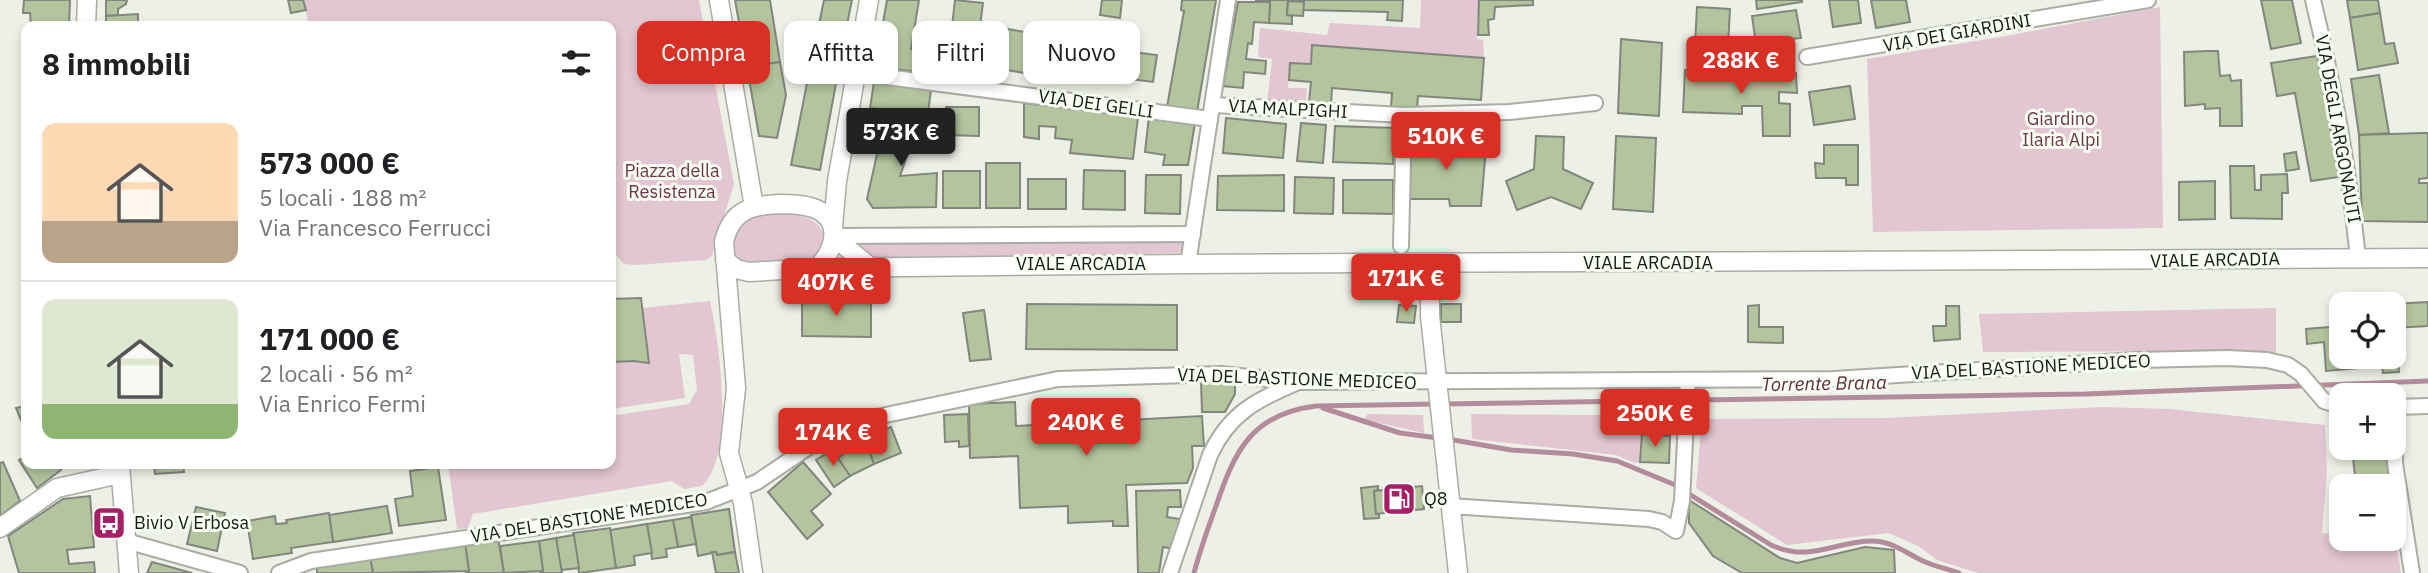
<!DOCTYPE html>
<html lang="it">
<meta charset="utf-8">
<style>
body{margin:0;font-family:"IBM Plex Sans",sans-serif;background:#f6f6f6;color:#202124;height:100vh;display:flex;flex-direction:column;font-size:26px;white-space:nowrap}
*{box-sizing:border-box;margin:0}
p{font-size:23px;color:#757577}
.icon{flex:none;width:38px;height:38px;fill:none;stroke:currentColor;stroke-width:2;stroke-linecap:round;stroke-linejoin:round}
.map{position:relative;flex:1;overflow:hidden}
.side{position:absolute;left:21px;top:21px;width:595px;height:448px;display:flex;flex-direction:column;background:#fff;border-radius:14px;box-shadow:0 4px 10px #0003}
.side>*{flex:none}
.banner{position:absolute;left:637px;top:21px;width:665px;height:63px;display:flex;gap:14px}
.tools{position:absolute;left:2329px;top:292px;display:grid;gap:14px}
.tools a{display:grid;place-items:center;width:77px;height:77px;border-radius:14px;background:#fff;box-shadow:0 4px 10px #0003;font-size:35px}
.price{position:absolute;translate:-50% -60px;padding:0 16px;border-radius:7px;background:#d93025;color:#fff;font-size:23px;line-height:46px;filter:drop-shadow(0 2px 4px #0008)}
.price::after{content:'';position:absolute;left:50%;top:42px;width:21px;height:16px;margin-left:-10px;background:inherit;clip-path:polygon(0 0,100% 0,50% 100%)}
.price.current{background:#222;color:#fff}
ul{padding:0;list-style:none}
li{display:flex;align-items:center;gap:21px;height:175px;padding:0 21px}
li+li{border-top:2px solid #e0e0e0}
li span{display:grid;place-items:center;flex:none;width:196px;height:140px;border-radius:14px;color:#555}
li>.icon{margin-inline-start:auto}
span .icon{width:84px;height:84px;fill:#fffc;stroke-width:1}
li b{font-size:30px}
h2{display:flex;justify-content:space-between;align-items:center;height:84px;padding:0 21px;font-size:30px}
.tag{padding:0 24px;border-radius:14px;background:#fff;box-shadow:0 4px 10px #0003;font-size:24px;line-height:63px}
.tag.current{background:#d93025;color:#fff}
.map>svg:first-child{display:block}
</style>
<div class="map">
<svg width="2428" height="573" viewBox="0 0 2428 573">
<rect width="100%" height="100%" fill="#ecf0e6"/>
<g fill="#e2c6d1">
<path d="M303,0H699L734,184L712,256L706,260L635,265L624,264L616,255L611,228V26H309Z"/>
<path d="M1421,0H1479L1477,39L1483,40L1484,58L1313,45L1311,64H1290L1288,88H1307L1306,106L1267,103L1272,59L1258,57L1260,28L1327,35L1330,23L1420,28Z"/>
<path d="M2160,7L2163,228L1873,232L1867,59L2006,36Z"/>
<path d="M769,211C794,213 817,213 827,240L817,257C796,264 752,266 732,256L731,240C743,222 747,218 769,211Z"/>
<path d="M1188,240L1182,251L1178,253L877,258L870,256L861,249V244Z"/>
<path d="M710,301C719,342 736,455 702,486L684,489L672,481L473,514L468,528L457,529L448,464H611V416L689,404L697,390L693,355L679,354L685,398L611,409V362L617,360L648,363L642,308Z"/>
<path d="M2276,308V356L2231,351L1983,352L1979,314Z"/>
<path d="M2103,407L2169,409L2325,425L2327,471L2322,533L2341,535L2342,539L2396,541L2401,573H1978L1937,560L1918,546L1889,533L1787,545L1696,488L1702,419L1886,418Z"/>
<path d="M1633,413L1678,414V422L1643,421L1640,462L1635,463L1616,455L1472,439L1471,414L1601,415Z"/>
<path d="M1368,414L1423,415L1424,433L1366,420L1364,419Z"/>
</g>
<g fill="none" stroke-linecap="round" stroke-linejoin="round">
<g stroke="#b48b9b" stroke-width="5">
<path d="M1444,404L2086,394L2428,381"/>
<path d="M1323,408L1400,433L1438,438"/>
<path d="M1448,439L1511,450L1573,454L1617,461L1673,484L1771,545C1811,563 1835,541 1872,541C1892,541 1906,553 1923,561C1934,566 1947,569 1959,573"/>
<path d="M1194,573C1200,550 1208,528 1216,506C1235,450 1252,414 1316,406L1435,404"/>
</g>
</g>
<g fill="#b4c49e" stroke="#82867d" stroke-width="2">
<path d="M24,0H70L69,26H31L30,13H23Z"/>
<path d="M106,0H127L126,4L118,9V15L106,16Z"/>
<path d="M288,0H303L306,10L291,13Z"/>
<path d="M735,0H770L780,62L747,67Z"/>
<path d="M824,0H852L841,54L814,49Z"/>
<path d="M887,0H919L911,49L940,51L938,74L875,67Z"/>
<path d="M955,0L983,3L978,42L986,44L983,70L967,68V64L948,62Z"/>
<path d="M1102,0H1122L1120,18L1100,15Z"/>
<path d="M1182,0H1216L1197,112L1167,107L1184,11L1181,10Z"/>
<path d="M1256,0H1304V2L1288,1L1287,15L1292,16V24L1269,23L1270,2H1256Z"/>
<path d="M1304,0H1403L1402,21L1387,20L1388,12L1303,10Z"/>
<path d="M1479,0H1533V5L1495,7L1494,19L1488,20L1489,35H1478Z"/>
<path d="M1756,0H1802V2L1757,9Z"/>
<path d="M1829,0H1858L1861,23L1833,27Z"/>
<path d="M1871,0H1906L1910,22L1876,28Z"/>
<path d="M2261,0H2292L2301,43L2271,49Z"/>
<path d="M2347,0H2378L2380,13L2350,18Z"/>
<path d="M1288,1L1304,2L1303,16L1287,15Z"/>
<path d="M1238,2H1270L1269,23L1254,22L1252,44L1248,43L1246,59L1266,61L1265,74L1244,72L1243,88L1223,86Z"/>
<path d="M1697,7L1730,9L1728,46L1695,44Z"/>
<path d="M1796,10L1801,38L1756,44L1752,16Z"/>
<path d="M2380,13L2385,44L2394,43L2398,63L2358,70L2350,18Z"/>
<path d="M138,14V26H106V16Z"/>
<path d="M996,27L1031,33L1024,73L990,67Z"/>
<path d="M1037,37L1069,42L1066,71L1033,67Z"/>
<path d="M1621,39L1662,43L1659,116L1618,113Z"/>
<path d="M1074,42L1112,46L1108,77L1071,72Z"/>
<path d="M1312,45L1484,58L1481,100L1418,96L1417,109L1391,107L1392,93L1332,88L1331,104L1309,102L1311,82L1289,80L1290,63L1311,64Z"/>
<path d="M1117,50L1157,55L1153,82L1114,77Z"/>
<path d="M2208,51H2218L2220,76L2230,75L2231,81L2241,80L2242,126H2220V108L2205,109V104L2185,106L2184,52Z"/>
<path d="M2317,56L2339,177L2311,181L2295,93L2277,96L2271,63Z"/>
<path d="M780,62L786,95L777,138L759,136L747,67Z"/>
<path d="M1748,65L1750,77L1796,73L1797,93L1779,92V103L1790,104V136H1763L1762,106H1742V114L1683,112L1685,70H1729Z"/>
<path d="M809,73L837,78L820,170L791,165Z"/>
<path d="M2379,75L2389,133L2359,135L2351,79Z"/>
<path d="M874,82L931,90L928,113L870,108Z"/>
<path d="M1850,86L1855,119L1814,125L1809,92Z"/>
<path d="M1024,103L1138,117L1133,159L1070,153L1072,140L1055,138L1056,127L1039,126V139L1024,137Z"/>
<path d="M946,107H979V136L945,135Z"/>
<path d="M886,114L927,123L923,152L909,150L900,176L937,173L936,207L873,208L867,199Z"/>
<path d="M1149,116L1195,123L1188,165H1163L1165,155L1145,152Z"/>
<path d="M1226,118L1286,124L1283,158L1223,153Z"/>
<path d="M1301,123L1326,125L1323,163L1297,161Z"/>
<path d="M1335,126L1395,128L1393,164L1333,162Z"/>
<path d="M2422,133H2428V178L2419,179V183H2428V222L2362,221L2359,135Z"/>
<path d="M1536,136L1564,137L1563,169L1593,183L1581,209L1551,197L1517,210L1506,181L1534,169Z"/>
<path d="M1616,136L1656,138L1653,212L1613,209Z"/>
<path d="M1450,137V149L1486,148L1481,206H1450L1449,199H1410L1411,138Z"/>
<path d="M1824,145H1858V185H1846V178H1816L1815,163L1824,164Z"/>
<path d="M2296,152L2299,169L2286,171L2284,154Z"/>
<rect x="986" y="163" width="34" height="45"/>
<path d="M2230,166H2254L2255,190H2261V175L2287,174L2288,193H2282V219L2231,218Z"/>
<path d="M1084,170L1125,171V210L1083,209Z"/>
<rect x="943" y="171" width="37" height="37"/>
<path d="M1146,175H1181L1180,214L1145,213Z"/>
<path d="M1284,175V211L1217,210L1218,176Z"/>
<path d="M1295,177L1334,178L1333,214L1294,213Z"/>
<rect x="1028" y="179" width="38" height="30"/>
<path d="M1343,180H1393V214L1343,213Z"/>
<path d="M2215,181V219L2179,220V182Z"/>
<path d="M641,298L649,363L634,361L611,362V299Z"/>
<path d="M802,299L871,300V337L802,336Z"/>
<path d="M2428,302V326L2394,328L2393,304Z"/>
<path d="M1027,304L1177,305V350L1026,349Z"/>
<rect x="1441" y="304" width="20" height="18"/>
<path d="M1399,305L1416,306L1414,323L1397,322Z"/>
<path d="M1759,305V327H1783V343L1748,342V306Z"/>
<path d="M1946,306H1959L1960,339L1934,341L1933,326H1946Z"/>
<path d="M984,310L991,359L970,361L963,313Z"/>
<path d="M2342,326V357H2394V347H2397L2399,372L2383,373L2382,366L2326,371L2324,342L2307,344L2306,329Z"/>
<path d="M1235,381V394L1225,412H1202L1201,382Z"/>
<path d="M1015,402L1016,426L1202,416L1204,446H1192L1193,468L1187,483L1126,485L1128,526H1113V521L1068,523V506L1020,508L1018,456L970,458L969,404Z"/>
<path d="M26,406V432L16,408Z"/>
<path d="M968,414L969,446L959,447V441L945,442L944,415Z"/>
<path d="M891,427L901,453L874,464L864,438Z"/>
<path d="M1642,434L1670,436L1669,463L1640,462Z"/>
<path d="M864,438L874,464L850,476L838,458L845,453L843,443Z"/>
<path d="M2352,448H2385L2390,486H2356Z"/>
<path d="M832,450L850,476L834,487L816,460Z"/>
<path d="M26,456V464H73L59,466L61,470L37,488L19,460Z"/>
<path d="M3,462L20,501L0,516V463Z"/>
<path d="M803,462L831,494L811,511L823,525L807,539L768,492Z"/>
<path d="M154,464H183L184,472L155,474Z"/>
<path d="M438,467L446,520L399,526L395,499L413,496L410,471Z"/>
<path d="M1378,486V490L1374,491L1376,514H1379V518L1364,519L1361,488Z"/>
<path d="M1422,486L1424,509L1376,514L1374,491Z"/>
<path d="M1180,490L1181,507H1168L1167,517L1180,519L1175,549L1163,547L1159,573H1138L1136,491Z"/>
<path d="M90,496L94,547L67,550L69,564L94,562L95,573H19L8,536L63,499Z"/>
<path d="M1689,500L1780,558L1797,563L1865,547L1894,550L1895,573H1742L1713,556L1689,523Z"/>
<path d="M387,506L392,533L333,542L329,515Z"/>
<path d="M196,507L225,513L217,551L187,544Z"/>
<path d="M729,509L735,552L717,555L716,552L698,556L691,515Z"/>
<path d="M329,513L333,542L291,548L292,553L253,559L247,521L275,516L276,524L287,523L286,520Z"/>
<path d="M691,517L696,544L678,547L673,520Z"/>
<path d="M673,520L678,547L666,549L667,557L652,559L647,524Z"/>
<path d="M647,524L652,553L634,556L635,565L616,568L610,530Z"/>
<path d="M610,528L616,568L579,573L573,533Z"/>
<path d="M574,535L579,568L561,570L556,538Z"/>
<path d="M498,538L504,573H466L469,571L465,543Z"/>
<path d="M556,538L562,573H540V571H543L539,541Z"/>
<path d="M539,541L543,571L504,573L500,546Z"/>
<path d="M465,543L469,571L373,573L370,557Z"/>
<path d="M712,552H716L717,555L735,552L739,573H716Z"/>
<path d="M370,557L373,573H317V566Z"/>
<path d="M152,562L192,573H147Z"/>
</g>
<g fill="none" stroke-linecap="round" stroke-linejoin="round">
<defs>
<g id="minor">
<path d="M2313,0C2334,86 2349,171 2358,258"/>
<path d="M1807,57L2148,0"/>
<path d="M856,73L1210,119"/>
<path d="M1213,105L1404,115L1401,246"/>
<path d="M1404,115L1509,112L1595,103"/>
<path d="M834,236L1193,234"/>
<path d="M1188,264L1228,0"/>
<path d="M2394,407L2428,406"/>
<path d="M2395,407V463L2412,573"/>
<path d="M1450,506L1649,519L1662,522L1676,531L1682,501L1688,381"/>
<path d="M126,541L240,573"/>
<path d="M279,573L311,561L706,502L757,482L831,432L845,426L886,415L1058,379L1221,374L1297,382L1834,379L2137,360L2227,358L2267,360L2288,365L2301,374L2324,401L2342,407"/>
<path d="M1170,573L1210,455C1229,414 1256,400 1296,383"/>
</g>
<g id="tertiary">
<path d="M719,0L754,207"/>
<path d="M86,26L87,0"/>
<path d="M833,226L837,181L869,0"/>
<path d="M835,238L869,266"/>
<path d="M725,260L736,269L749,272L817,268C834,251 844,221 816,209C804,204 790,204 778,204C767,205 754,205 745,211C733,217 727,229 724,242L736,388L729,453L743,503L753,573"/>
<path d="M1430,264V316L1458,573"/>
<path d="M817,268L1188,264L2428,258"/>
<path d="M120,465L129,573"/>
<path d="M0,528L57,488L120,474"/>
</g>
</defs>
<use href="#minor" stroke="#a9ada3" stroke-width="18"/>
<use href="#tertiary" stroke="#a9ada3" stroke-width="21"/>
<use href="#minor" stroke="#fff" stroke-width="14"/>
<use href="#tertiary" stroke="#fff" stroke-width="18"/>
</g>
<defs>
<symbol id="fuel-square" viewBox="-11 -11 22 22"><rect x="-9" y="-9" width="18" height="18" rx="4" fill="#a61e67" stroke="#f9fef3"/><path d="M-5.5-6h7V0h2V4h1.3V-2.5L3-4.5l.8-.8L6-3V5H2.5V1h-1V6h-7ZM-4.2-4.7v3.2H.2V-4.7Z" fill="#fff"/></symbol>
<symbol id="bus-square" viewBox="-11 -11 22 22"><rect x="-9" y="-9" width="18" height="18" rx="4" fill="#a61e67" stroke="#f9fef3"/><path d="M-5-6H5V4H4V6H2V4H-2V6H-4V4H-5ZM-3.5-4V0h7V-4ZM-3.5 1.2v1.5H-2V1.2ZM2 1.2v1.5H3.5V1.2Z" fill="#fff"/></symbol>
</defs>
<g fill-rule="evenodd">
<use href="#fuel-square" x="1380" y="480" width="38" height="38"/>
<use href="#bus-square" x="90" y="504" width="38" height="38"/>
</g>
<g text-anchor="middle" stroke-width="6" stroke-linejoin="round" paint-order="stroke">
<g font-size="18" fill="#191b17" stroke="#f9fef3">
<text transform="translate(1957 33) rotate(-10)" y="6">VIA DEI GIARDINI</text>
<text transform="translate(1096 104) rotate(8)" y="6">VIA DEI GELLI</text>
<text transform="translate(1288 109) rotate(3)" y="6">VIA MALPIGHI</text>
<text transform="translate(2338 129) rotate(80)" y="6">VIA DEGLI ARGONAUTI</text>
<text transform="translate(2215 260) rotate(-1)" y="6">VIALE ARCADIA</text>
<text x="1648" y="269">VIALE ARCADIA</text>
<text x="1081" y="270">VIALE ARCADIA</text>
<text transform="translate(2031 367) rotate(-3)" y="6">VIA DEL BASTIONE MEDICEO</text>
<text transform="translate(1297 379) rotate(2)" y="6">VIA DEL BASTIONE MEDICEO</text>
<text transform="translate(589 518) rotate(-9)" y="6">VIA DEL BASTIONE MEDICEO</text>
</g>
<g font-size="18" fill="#6e364f" stroke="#f9fef3">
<text x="2061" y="125">Giardino<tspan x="2061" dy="21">Ilaria Alpi</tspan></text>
<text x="672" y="177">Piazza della<tspan x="672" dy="21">Resistenza</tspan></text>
</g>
<g font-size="18" fill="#191b17" stroke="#f9fef3" text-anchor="start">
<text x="1424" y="505">Q8</text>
<text x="134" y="529">Bivio V Erbosa</text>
</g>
<g font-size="19" font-style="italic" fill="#612b43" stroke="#f9fef3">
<text transform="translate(1824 383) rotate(-1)" y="7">Torrente Brana</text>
</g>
</g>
</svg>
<div class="tools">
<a><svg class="icon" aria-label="locate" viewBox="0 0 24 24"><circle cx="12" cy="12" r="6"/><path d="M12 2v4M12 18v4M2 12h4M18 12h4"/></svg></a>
<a>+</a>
<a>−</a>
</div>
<b class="price" style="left:1741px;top:96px">288K €</b>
<b class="price current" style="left:901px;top:168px">573K €</b>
<b class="price" style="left:1446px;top:172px">510K €</b>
<b class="price" style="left:1406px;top:314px">171K €</b>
<b class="price" style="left:836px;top:318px">407K €</b>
<b class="price" style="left:1655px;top:449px">250K €</b>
<b class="price" style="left:1086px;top:458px">240K €</b>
<b class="price" style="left:833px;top:468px">174K €</b>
<div class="banner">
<a class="tag current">Compra</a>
<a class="tag">Affitta</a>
<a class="tag">Filtri</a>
<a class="tag">Nuovo</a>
</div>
<section class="side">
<h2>8 immobili<svg class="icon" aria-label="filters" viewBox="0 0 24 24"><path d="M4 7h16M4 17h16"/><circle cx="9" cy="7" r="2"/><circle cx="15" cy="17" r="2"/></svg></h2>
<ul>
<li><span style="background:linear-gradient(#ffd9b3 70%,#b9a48a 0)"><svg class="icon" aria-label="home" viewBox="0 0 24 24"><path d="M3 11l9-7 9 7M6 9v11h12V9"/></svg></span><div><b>573 000 €</b><p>5 locali · 188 m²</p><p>Via Francesco Ferrucci</p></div></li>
<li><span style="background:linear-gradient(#dfe7d0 75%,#8fb573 0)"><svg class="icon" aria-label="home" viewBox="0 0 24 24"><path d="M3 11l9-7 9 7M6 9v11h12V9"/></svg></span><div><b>171 000 €</b><p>2 locali · 56 m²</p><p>Via Enrico Fermi</p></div></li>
</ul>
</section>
</div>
